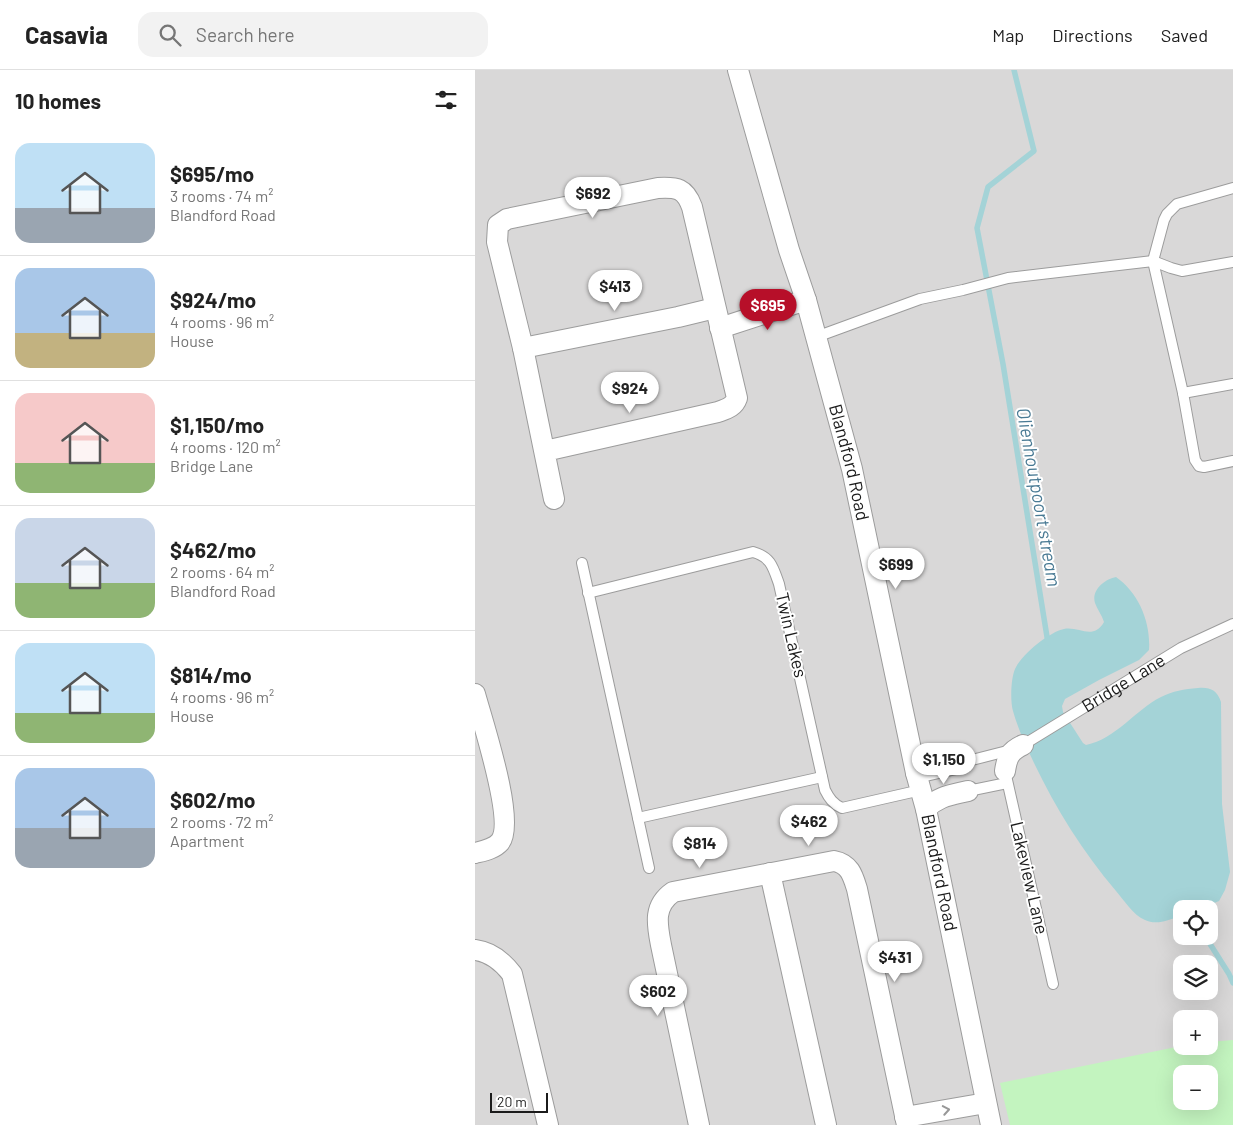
<!DOCTYPE html>
<meta charset="utf-8">
<style>
body{margin:0;font-family:Barlow,sans-serif;background:#f2f2f2;color:#222;height:100vh;display:flex;flex-direction:column;font-size:19px;white-space:nowrap}
*{box-sizing:border-box;margin:0}
p{font-size:16px;color:#767676}
.icon{flex:none;width:28px;height:28px;fill:none;stroke:currentColor;stroke-width:2;stroke-linecap:round;stroke-linejoin:round}
.map{position:relative;flex:1;overflow:hidden}
.panel{display:flex;flex-direction:column;background:#fff;width:475px}
.panel>*{flex:none}
.buttons{position:absolute;left:698px;top:830px;display:grid;gap:10px}
.buttons a{display:grid;place-items:center;width:45px;height:45px;border-radius:10px;background:#fff;box-shadow:0 5px 20px #0002;font-size:25px}
.scale{position:absolute;left:15px;bottom:12px;width:58px;box-sizing:border-box;padding-left:5px;border:2px solid #1b1b1b;border-top:0;font-size:14px;line-height:18px;white-space:nowrap;color:#1b1b1b;-webkit-text-stroke:4px #fff;paint-order:stroke}
.price{position:absolute;translate:-50% -42px;padding:0 11px;border-radius:18px;background:#fff;color:#222;font-size:16px;line-height:32px;filter:drop-shadow(0 1px 2px #0008)}
.price::after{content:'';position:absolute;left:50%;top:30px;width:15px;height:11px;margin-left:-8px;background:inherit;clip-path:polygon(0 0,100% 0,50% 100%)}
.price.current{background:#b70f29;color:#fff}
ul{padding:0;list-style:none}
li{display:flex;align-items:center;gap:15px;height:125px;padding:0 15px}
li+li{border-top:1px solid #e0e0e0}
li span{display:grid;place-items:center;flex:none;width:140px;height:100px;border-radius:15px;color:#555}
li>.icon{margin-inline-start:auto}
span .icon{width:60px;height:60px;fill:#fffc;stroke-width:1}
li b{font-size:21px}
h2{display:flex;justify-content:space-between;align-items:center;height:60px;padding:0 15px;font-size:21px}
header{display:flex;align-items:center;gap:30px;box-sizing:border-box;height:70px;padding:0 25px;background:#fff;border-bottom:1px solid #e0e0e0}
header strong{font-size:24px}
nav{display:flex;gap:28px;margin-inline-start:auto;font-size:18px}
.search{width:350px;height:45px;background:#f2f2f2;display:flex;align-items:center;gap:12px;box-sizing:border-box;padding:0 18px;border-radius:15px;color:#767676;font-size:19px}
main{display:flex;flex:1;min-height:0}
.map>svg:first-child{display:block}
</style>
<header>
<strong>Casavia</strong>
<div class="search"><svg class="icon" aria-label="search" viewBox="0 0 24 24"><circle cx="10" cy="10" r="6"/><path d="M15 15l6 6"/></svg>Search here</div>
<nav><a>Map</a><a>Directions</a><a>Saved</a></nav>
</header>
<main>
<section class="panel">
<h2>10 homes<svg class="icon" aria-label="filters" viewBox="0 0 24 24"><path d="M4 7h16M4 17h16"/><circle cx="9" cy="7" r="2"/><circle cx="15" cy="17" r="2"/></svg></h2>
<ul>
<li><span style="background:linear-gradient(#bfe0f5 65%,#9aa5b1 0)"><svg class="icon" aria-label="home" viewBox="0 0 24 24"><path d="M3 11l9-7 9 7M6 9v11h12V9"/></svg></span><div><b>$695/mo</b><p>3 rooms · 74 m²</p><p>Blandford Road</p></div></li>
<li><span style="background:linear-gradient(#a9c7e8 65%,#c2b280 0)"><svg class="icon" aria-label="home" viewBox="0 0 24 24"><path d="M3 11l9-7 9 7M6 9v11h12V9"/></svg></span><div><b>$924/mo</b><p>4 rooms · 96 m²</p><p>House</p></div></li>
<li><span style="background:linear-gradient(#f6c9c9 70%,#8fb573 0)"><svg class="icon" aria-label="home" viewBox="0 0 24 24"><path d="M3 11l9-7 9 7M6 9v11h12V9"/></svg></span><div><b>$1,150/mo</b><p>4 rooms · 120 m²</p><p>Bridge Lane</p></div></li>
<li><span style="background:linear-gradient(#c9d6e8 65%,#8fb573 0)"><svg class="icon" aria-label="home" viewBox="0 0 24 24"><path d="M3 11l9-7 9 7M6 9v11h12V9"/></svg></span><div><b>$462/mo</b><p>2 rooms · 64 m²</p><p>Blandford Road</p></div></li>
<li><span style="background:linear-gradient(#bfe0f5 70%,#8fb573 0)"><svg class="icon" aria-label="home" viewBox="0 0 24 24"><path d="M3 11l9-7 9 7M6 9v11h12V9"/></svg></span><div><b>$814/mo</b><p>4 rooms · 96 m²</p><p>House</p></div></li>
<li><span style="background:linear-gradient(#a9c7e8 60%,#9aa5b1 0)"><svg class="icon" aria-label="home" viewBox="0 0 24 24"><path d="M3 11l9-7 9 7M6 9v11h12V9"/></svg></span><div><b>$602/mo</b><p>2 rooms · 72 m²</p><p>Apartment</p></div></li>
</ul>
</section>
<div class="map">
<svg width="758" height="1055" viewBox="0 0 758 1055">
<rect width="100%" height="100%" fill="#ece6e1"/>
<path fill="#d9d8d8" fill-rule="evenodd" d="M0,0H758V1055H0ZM706,839H734V866H706ZM706,894H734V921H706ZM706,949H734V976H706ZM706,1004H734V1031H706Z"/>
<path fill="#c3f4bf" fill-rule="evenodd" d="M758,970V1055H535L525,1013L706,976H734V972ZM706,1004H734V1031H706Z"/>
<path fill="#a4d3d7" d="M641,507C664,523 676,553 674,580L664,590L624,610L590,629L587,636L588,642L608,673L611,675C641,669 660,640 686,627C698,621 709,619 723,618C735,617 742,620 746,632L747,734L755,802L750,820L744,831L725,839H706V846C695,849 682,856 670,850C658,845 649,830 641,821C608,782 581,739 559,693C551,676 543,659 538,641C535,631 536,608 540,599C546,585 574,562 589,559C604,556 618,571 629,552C627,545 622,539 620,533C616,520 630,509 641,507Z"/>
<g fill="none" stroke-linecap="round" stroke-linejoin="round">
<g stroke="#a4d3d7" stroke-width="5.5">
<path d="M539,0L559,81L513,117L502,158L528,294L573,573"/>
<path d="M730,866L754,904L758,913"/>
</g>
<defs>
<g id="service">
<path d="M758,118L702,134L692,144L689,150L678,191L708,323L720,390L724,396L729,397L758,391"/>
<path d="M341,267L445,229L488,220L533,208L678,191L696,198L707,201L758,192"/>
<path d="M708,323L758,314"/>
<path d="M107,493L174,798"/>
<path d="M113,523L278,482C296,487 298,497 304,514L350,720C354,728 358,734 367,738L446,720"/>
<path id="s1" d="M548,675L706,578L758,554"/>
<path d="M489,692L536,680"/>
<path d="M530,701L578,914"/>
<path d="M493,721L532,713"/>
<path d="M163,748L347,707"/>
</g>
<g id="minor">
<path id="s2" d="M263,0L314,180L331,230L377,399L441,703L451,739L516,1055"/>
<path d="M245,258L331,230"/>
<path d="M48,278L203,247L240,238"/>
<path d="M70,381L243,342C251,339 259,337 262,328L217,137C210,118 202,117 183,118L32,149L23,155L22,172L48,278L79,429"/>
<path d="M0,624C7,650 41,752 25,772C19,779 8,781 0,783"/>
<path d="M530,701C532,687 535,681 548,675"/>
<path d="M441,703L489,692"/>
<path d="M451,739C463,726 477,725 493,721"/>
<path d="M295,803L351,1055"/>
<path d="M0,880C16,882 27,891 37,904L73,1055"/>
<path d="M430,1047L511,1033"/>
<path d="M224,1055L186,875C182,854 178,836 198,822L359,791C375,794 378,806 382,819L432,1055"/>
</g>
</defs>
<use href="#service" stroke="#9c9c9c" stroke-width="12"/>
<use href="#minor" stroke="#9c9c9c" stroke-width="22"/>
<use href="#service" stroke="#fff" stroke-width="10"/>
<use href="#minor" stroke="#fff" stroke-width="20"/>
</g>
<defs><path id="oneway-chevron" d="M-2-3.5L2.5 0L-2 3.5" fill="none" stroke-width="1.6" stroke-linecap="round" stroke-linejoin="round" transform="scale(1.25)"/></defs>
<use stroke="#989898" href="#oneway-chevron" transform="translate(471 1040) rotate(-10)"/>
<g text-anchor="middle" stroke-width="4" stroke-linejoin="round" paint-order="stroke">
<g font-size="18" fill="#1b1b1b" stroke="#fff">
<text dy="6" stroke="none"><textPath href="#s2" startOffset="408">Blandford Road</textPath></text>
<text transform="translate(316 565) rotate(77)" y="6">Twin Lakes</text>
<text dy="6" stroke="none"><textPath href="#s1" startOffset="118">Bridge Lane</textPath></text>
<text dy="6" stroke="none"><textPath href="#s2" startOffset="828">Blandford Road</textPath></text>
<text transform="translate(554 808) rotate(77)" y="6">Lakeview Lane</text>
</g>
<g font-size="19" font-style="italic" fill="#497a94" stroke="#fff">
<text transform="translate(564 427) rotate(80)" y="7">Olienhoutpoort stream</text>
</g>
</g>
</svg>
<div class="buttons">
<a><svg class="icon" aria-label="locate" viewBox="0 0 24 24"><circle cx="12" cy="12" r="6"/><path d="M12 2v4M12 18v4M2 12h4M18 12h4"/></svg></a>
<a><svg class="icon" aria-label="layers" viewBox="0 0 24 24"><path d="M12 4l9 5-9 5-9-5zM3 14l9 5 9-5"/></svg></a>
<a>+</a>
<a>−</a>
</div>
<div class="scale">20 m</div>
<b class="price" style="left:118px;top:149px">$692</b>
<b class="price" style="left:140px;top:242px">$413</b>
<b class="price current" style="left:293px;top:261px">$695</b>
<b class="price" style="left:155px;top:344px">$924</b>
<b class="price" style="left:421px;top:520px">$699</b>
<b class="price" style="left:469px;top:715px">$1,150</b>
<b class="price" style="left:334px;top:777px">$462</b>
<b class="price" style="left:225px;top:799px">$814</b>
<b class="price" style="left:420px;top:913px">$431</b>
<b class="price" style="left:183px;top:947px">$602</b>
</div>
</main>
